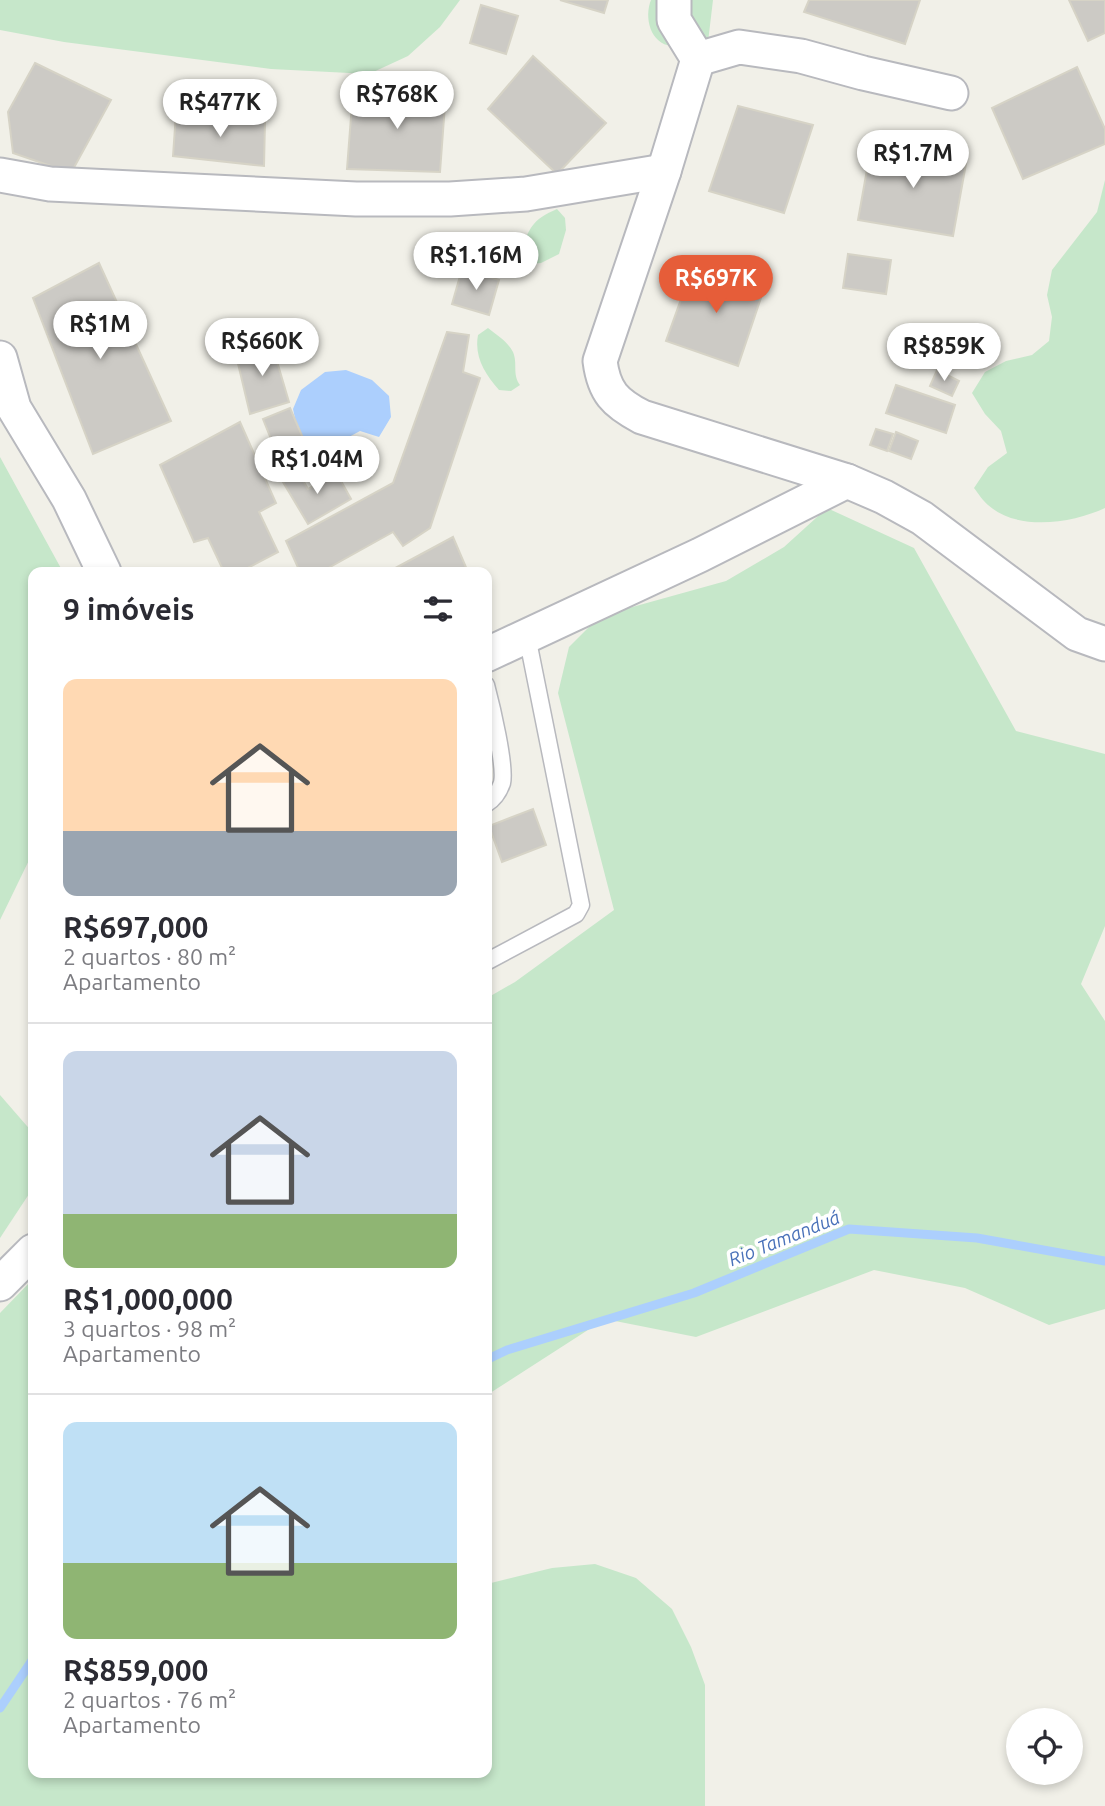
<!DOCTYPE html>
<html lang="pt">
<meta charset="utf-8">
<style>
body{margin:0;font-family:Ubuntu,sans-serif;background:#f2f2f3;color:#2b2b33;height:100vh;display:flex;flex-direction:column;font-size:26px;white-space:nowrap}
*{box-sizing:border-box;margin:0}
p{font-size:23px;color:#7c7c81}
.icon{flex:none;width:38px;height:38px;fill:none;stroke:currentColor;stroke-width:2;stroke-linecap:round;stroke-linejoin:round}
.map{position:relative;flex:1;overflow:hidden}
.drawer{position:absolute;left:28px;top:567px;width:464px;height:1211px;display:flex;flex-direction:column;background:#fff;border-radius:14px;box-shadow:0 4px 10px #0003}
.drawer>*{flex:none}
.tools{position:absolute;left:1006px;top:1708px;display:grid;gap:14px}
.tools a{display:grid;place-items:center;width:77px;height:77px;border-radius:50%;background:#fff;box-shadow:0 4px 10px #0003;font-size:35px}
.price{position:absolute;translate:-50% -60px;padding:0 16px;border-radius:24px;background:#fff;color:#222;font-size:23px;line-height:46px;filter:drop-shadow(0 2px 4px #0008)}
.price::after{content:'';position:absolute;left:50%;top:42px;width:21px;height:16px;margin-left:-10px;background:inherit;clip-path:polygon(0 0,100% 0,50% 100%)}
.price.on{background:#e65d39;color:#fff}
ul{padding:0;list-style:none}
li{display:grid;align-content:center;gap:14px;height:371px;padding:0 35px}
li+li{border-top:2px solid #e1e1e2}
li span{display:grid;place-items:center;height:217px;border-radius:14px;color:#555}
li>.icon{margin-inline-start:auto}
span .icon{width:126px;height:126px;fill:#fffc;stroke-width:1}
li b{font-size:30px}
h2{display:flex;justify-content:space-between;align-items:center;height:84px;padding:0 35px;font-size:30px}
.map>svg:first-child{display:block}
</style>
<div class="map">
<svg width="1105" height="1806" viewBox="0 0 1105 1806">
<rect width="100%" height="100%" fill="#f1f0e8"/>
<g fill="#c6e7ca">
<path d="M0,0H460L440,27L408,56L369,74L271,69L64,42L0,30Z"/>
<path d="M651,0H713L708,42C697,43 683,47 672,46C650,44 644,17 651,0Z"/>
<path d="M1105,180V508C1073,523 1018,532 988,505C983,501 978,493 974,488L988,467L1007,453L1001,431L985,414L972,393L985,372L1006,361L1032,355L1049,341L1052,317L1047,295L1052,270L1097,212Z"/>
<path d="M557,209L565,218L566,230L559,254L541,263L529,264L521,255C527,229 533,219 557,209Z"/>
<path d="M488,328C497,335 508,342 513,352C518,364 512,374 520,385L511,391L499,390C485,374 474,357 478,335Z"/>
<path d="M0,457L63,572H33V852L0,920Z"/>
<path d="M827,508L914,548L1016,731L1105,754V926L1081,984L1105,1021V1309L1049,1325L965,1288L874,1270L696,1337L605,1319L487,1395V998L515,982L614,910L558,693L569,647L600,616L726,581L784,547Z"/>
<path d="M0,1095L33,1133V1188L0,1238Z"/>
<path d="M33,1279V1773H486L487,1584L552,1568L595,1564L636,1578L672,1609L691,1647L705,1685V1806H0V1313Z"/>
</g>
<path fill="#accffd" d="M346,370L372,380L389,396L391,417L379,437L360,431L347,438L335,457L315,452L298,432L293,409L301,390L325,372Z"/>
<g fill="none" stroke-linecap="round" stroke-linejoin="round">
<g stroke="#accffd" stroke-width="9">
<path d="M486,1360L507,1350L694,1293L849,1229L977,1238L1105,1261"/>
<path d="M0,1708L33,1659"/>
</g>
</g>
<g fill="#cccac5" stroke="#d6d3c6" stroke-width="2">
<path d="M560,0H608L604,13Z"/>
<path d="M809,0H920L905,44L804,12Z"/>
<path d="M1069,0H1105V33L1088,41Z"/>
<path d="M481,5L518,16L506,54L470,43Z"/>
<path d="M533,56L606,123L557,174L488,109Z"/>
<path d="M35,63L111,100L71,173L13,153L8,112Z"/>
<path d="M1077,67L1105,129V144L1023,179L992,108Z"/>
<path d="M353,91H446L440,172L347,169Z"/>
<path d="M738,106L813,125L784,213L709,191Z"/>
<path d="M176,113L265,121L264,166L173,156Z"/>
<path d="M871,147L967,158L953,236L858,220Z"/>
<path d="M848,254L891,260L886,294L843,288Z"/>
<path d="M99,263L171,421L93,454L33,298Z"/>
<path d="M693,266L765,286L738,366L666,341Z"/>
<path d="M462,269L499,280L489,315L452,304Z"/>
<path d="M447,332L469,335L463,372L480,378L430,528L403,546L393,532L321,572H300L286,541L393,483Z"/>
<path d="M271,341L289,402L250,414L236,355Z"/>
<path d="M937,370L959,381L952,396L930,386Z"/>
<path d="M896,385L955,405L946,433L886,413Z"/>
<path d="M290,408L303,438L275,449L263,419Z"/>
<path d="M240,422L276,503L259,512L278,552L240,572H224L208,538L194,542L160,465Z"/>
<path d="M876,429L893,434L887,451L870,445Z"/>
<path d="M896,432L918,441L911,459L889,451Z"/>
<path d="M336,472L351,499L308,524L283,482L299,473L308,489Z"/>
<path d="M453,537L468,572H388Z"/>
<path d="M533,809L546,845L502,862L489,826Z"/>
</g>
<g fill="none" stroke-linecap="round" stroke-linejoin="round">
<defs>
<g id="service">
<path d="M486,685C491,704 506,766 502,783C499,792 494,799 486,804"/>
<path d="M486,962L576,914L581,905L527,636"/>
</g>
<g id="minor">
<path d="M674,0V20L698,59L664,171L600,361C604,392 615,403 642,417L847,481L884,497L922,518L1077,634L1105,644"/>
<path d="M698,59L739,47L801,56L863,73L951,93"/>
<path d="M0,175L50,184L356,199H450L526,194L664,171"/>
<path d="M0,358L14,408L69,499L104,572"/>
<path d="M486,655L700,555L847,481"/>
<path d="M0,1284L33,1251"/>
</g>
</defs>
<use href="#service" stroke="#b8b9be" stroke-width="19"/>
<use href="#minor" stroke="#b8b9be" stroke-width="37"/>
<use href="#service" stroke="#fff" stroke-width="16"/>
<use href="#minor" stroke="#fff" stroke-width="33"/>
</g>
<g text-anchor="middle" stroke-width="7" stroke-linejoin="round" paint-order="stroke">
<g font-size="19" font-style="italic" fill="#4971b9" stroke="#fff">
<text transform="translate(784 1238) rotate(-22)" y="7">Rio Tamanduá</text>
</g>
</g>
</svg>
<div class="tools">
<a><svg class="icon" aria-label="locate" viewBox="0 0 24 24"><circle cx="12" cy="12" r="6"/><path d="M12 2v4M12 18v4M2 12h4M18 12h4"/></svg></a>
</div>
<b class="price" style="left:397px;top:131px">R$768K</b>
<b class="price" style="left:220px;top:139px">R$477K</b>
<b class="price" style="left:913px;top:190px">R$1.7M</b>
<b class="price" style="left:476px;top:292px">R$1.16M</b>
<b class="price on" style="left:716px;top:315px">R$697K</b>
<b class="price" style="left:100px;top:361px">R$1M</b>
<b class="price" style="left:262px;top:378px">R$660K</b>
<b class="price" style="left:944px;top:383px">R$859K</b>
<b class="price" style="left:317px;top:496px">R$1.04M</b>
<section class="drawer">
<h2>9 imóveis<svg class="icon" aria-label="filters" viewBox="0 0 24 24"><path d="M4 7h16M4 17h16"/><circle cx="9" cy="7" r="2"/><circle cx="15" cy="17" r="2"/></svg></h2>
<ul>
<li><span style="background:linear-gradient(#ffd9b3 70%,#9aa5b1 0)"><svg class="icon" aria-label="home" viewBox="0 0 24 24"><path d="M3 11l9-7 9 7M6 9v11h12V9"/></svg></span><div><b>R$697,000</b><p>2 quartos · 80 m²</p><p>Apartamento</p></div></li>
<li><span style="background:linear-gradient(#c9d6e8 75%,#8fb573 0)"><svg class="icon" aria-label="home" viewBox="0 0 24 24"><path d="M3 11l9-7 9 7M6 9v11h12V9"/></svg></span><div><b>R$1,000,000</b><p>3 quartos · 98 m²</p><p>Apartamento</p></div></li>
<li><span style="background:linear-gradient(#bfe0f5 65%,#8fb573 0)"><svg class="icon" aria-label="home" viewBox="0 0 24 24"><path d="M3 11l9-7 9 7M6 9v11h12V9"/></svg></span><div><b>R$859,000</b><p>2 quartos · 76 m²</p><p>Apartamento</p></div></li>
</ul>
</section>
</div>
